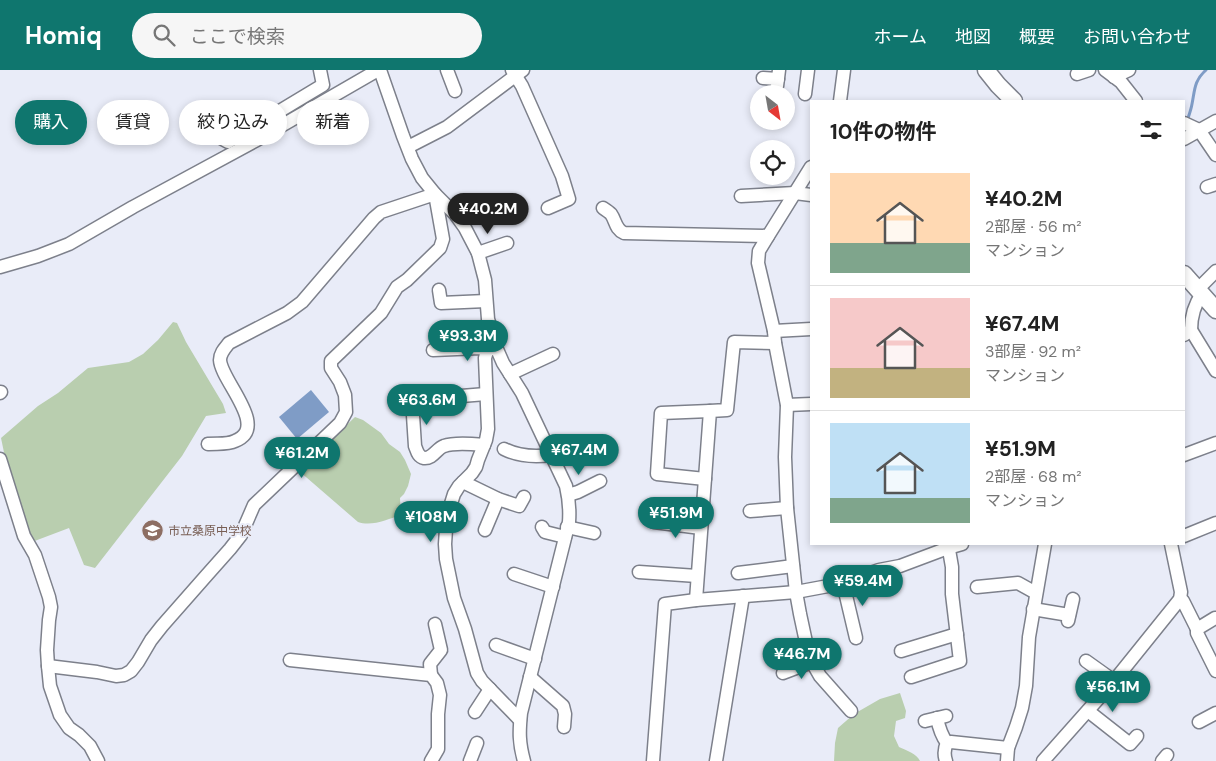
<!DOCTYPE html>
<html lang="ja">
<meta charset="utf-8">
<style>
body{margin:0;font-family:"DM Sans","Noto Sans JP",sans-serif;background:#f6f6f6;color:#222;height:100vh;display:flex;flex-direction:column;font-size:19px;white-space:nowrap}
*{box-sizing:border-box;margin:0}
p{font-size:16px;color:#767676}
.icon{flex:none;width:28px;height:28px;fill:none;stroke:currentColor;stroke-width:2;stroke-linecap:round;stroke-linejoin:round}
.map{position:relative;flex:1;overflow:hidden}
.side{position:absolute;left:810px;top:30px;width:375px;height:445px;display:flex;flex-direction:column;background:#fff;border-radius:0px;box-shadow:0 2px 8px #0003}
.side>*{flex:none}
.hud{position:absolute;left:15px;top:30px;width:475px;height:45px;display:flex;gap:10px}
.needle{width:32px;rotate:149deg}
.tools{position:absolute;left:750px;top:15px;display:grid;gap:10px}
.tools a{display:grid;place-items:center;width:45px;height:45px;border-radius:50%;background:#fff;box-shadow:0 2px 8px #0003;font-size:25px}
.price{position:absolute;translate:-50% -42px;padding:0 11px;border-radius:18px;background:#0f766e;color:#fff;font-size:16px;line-height:32px;filter:drop-shadow(0 1px 2px #0008)}
.price::after{content:'';position:absolute;left:50%;top:30px;width:15px;height:11px;margin-left:-8px;background:inherit;clip-path:polygon(0 0,100% 0,50% 100%)}
.price.on{background:#222;color:#fff}
ul{padding:0;list-style:none}
li{display:flex;align-items:center;gap:15px;height:125px;padding:0 20px}
li+li{border-top:1px solid #e0e0e0}
li span{display:grid;place-items:center;flex:none;width:140px;height:100px;border-radius:0px;color:#555}
li>.icon{margin-inline-start:auto}
span .icon{width:60px;height:60px;fill:#fffc;stroke-width:1}
li b{font-size:21px}
h2{display:flex;justify-content:space-between;align-items:center;height:60px;padding:0 20px;font-size:21px}
.chip{padding:0 18px;border-radius:22px;background:#fff;box-shadow:0 2px 8px #0003;font-size:18px;line-height:45px}
.chip.on{background:#0f766e;color:#fff}
header{display:flex;align-items:center;gap:30px;box-sizing:border-box;height:70px;padding:0 25px;background:#0f766e;color:#fff}
header strong{font-size:24px}
nav{display:flex;gap:28px;margin-inline-start:auto;font-size:18px}
.search{width:350px;height:45px;background:#f6f6f6;display:flex;align-items:center;gap:12px;box-sizing:border-box;padding:0 18px;border-radius:28px;color:#767676;font-size:19px}
.map>svg:first-child{display:block}
</style>
<header>
<strong>Homiq</strong>
<div class="search"><svg class="icon" aria-label="search" viewBox="0 0 24 24"><circle cx="10" cy="10" r="6"/><path d="M15 15l6 6"/></svg>ここで検索</div>
<nav><a>ホーム</a><a>地図</a><a>概要</a><a>お問い合わせ</a></nav>
</header>
<div class="map">
<svg width="1216" height="691" viewBox="0 0 1216 691">
<rect width="100%" height="100%" fill="#e9ecf8"/>
<g fill="#b9ceaf">
<path d="M173,252L177,253L186,272L223,334L226,343L206,346L182,386L95,498L84,495L69,458L32,472L6,392L1,368L38,336L58,323L88,298L129,292L143,284L158,270Z"/>
<path d="M355,347L363,350L381,363L389,374L400,382L405,390L411,404L408,416L404,424L400,428L401,445C388,449 372,457 358,452L299,401Z"/>
<path d="M900,623L906,641L905,648L896,651L894,666L899,677C906,680 917,684 920,691H834L835,673L838,658L854,644L880,629Z"/>
</g>
<path fill="#7f9cc6" d="M311,320L329,342L297,369L279,347Z"/>
<g fill="none" stroke-linecap="round" stroke-linejoin="round">
<path stroke="#7f9cc6" stroke-width="3" d="M1187,51C1189,45 1191,40 1192,34C1195,19 1194,11 1206,0"/>
<defs>
<g id="minor">
<path d="M380,0L403,66L412,89L422,108L435,124L455,144L465,158L478,183L485,210L488,249L496,277L503,293L522,323L566,416C569,429 570,439 569,452L521,643C519,662 519,673 524,691"/>
<path d="M447,0L455,21"/>
<path d="M512,0L522,16L562,106L569,129L548,138"/>
<path d="M1105,0L1121,12L1136,31"/>
<path d="M1077,4L1089,0"/>
<path d="M1114,7L1129,0"/>
<path d="M763,8L778,9"/>
<path d="M777,16L779,0"/>
<path d="M805,24L808,0"/>
<path d="M840,31L844,0"/>
<path d="M1184,53L1199,60L1216,85"/>
<path d="M215,65L228,72L323,15L320,0"/>
<path d="M1184,69L1216,51"/>
<path d="M408,77L447,57L523,0"/>
<path d="M811,97L768,166L759,181L758,193L774,261L775,273L787,335L785,387L787,438L796,522L800,544L806,572L812,592L820,606L851,641"/>
<path d="M1207,117L1216,114"/>
<path d="M741,126L795,123L811,125"/>
<path d="M603,138C606,140 609,142 611,144C616,151 615,159 624,163L768,166"/>
<path d="M478,183L507,173"/>
<path d="M0,197L38,186L69,174L133,137L255,71L378,0"/>
<path d="M1198,219L1216,201"/>
<path d="M439,220L441,233L486,231"/>
<path d="M1191,260L1216,301"/>
<path d="M774,261L811,259"/>
<path d="M1184,265L1191,260C1191,246 1194,235 1202,224"/>
<path d="M433,280L480,278L487,281L494,278"/>
<path d="M487,281L485,288L488,359L486,370L478,390L476,397L472,403L459,416L454,424L449,440L446,459L445,474L446,489L454,528L465,559L477,603L482,611L520,650"/>
<path d="M510,304L553,284"/>
<path d="M0,323L1,322"/>
<path d="M787,335L811,334"/>
<path d="M484,375C473,374 455,372 444,376C437,378 433,389 424,388C418,387 417,381 415,376L412,330L486,324"/>
<path d="M504,379C518,386 536,387 551,385"/>
<path d="M1184,385L1216,373"/>
<path d="M0,389L24,466L35,485L49,527L51,537L49,550L47,580L48,596L50,616L60,645L69,658L79,665L90,676L98,691"/>
<path d="M705,409L657,404L661,343L710,341"/>
<path d="M463,412L498,429L519,436L524,427"/>
<path d="M568,425L578,422L600,411"/>
<path d="M750,441L787,438"/>
<path d="M654,452L701,458"/>
<path d="M542,457L545,462L565,467"/>
<path d="M567,457L594,463"/>
<path d="M485,460L498,429"/>
<path d="M1184,466L1216,453"/>
<path d="M639,502L697,506"/>
<path d="M738,503L793,496"/>
<path d="M514,504L553,517"/>
<path d="M843,513L856,568"/>
<path d="M977,517L1018,513L1036,523"/>
<path d="M1180,529L1183,531L1197,559L1215,548"/>
<path d="M696,530L710,341L727,340L734,272L775,273"/>
<path d="M1033,539L1069,545"/>
<path d="M1068,551L1073,529"/>
<path d="M1197,559V563L1216,601"/>
<path d="M496,575L535,589"/>
<path d="M901,581L957,564"/>
<path d="M290,590L431,605L437,613L440,625L438,644V679L431,691"/>
<path d="M1086,591L1114,611"/>
<path d="M48,596L97,602L116,606L124,605L131,601L138,592L151,570L162,556L206,506L230,479L241,465L254,435L340,353L346,342L345,325L340,312L331,298V291L381,243L397,217L407,210L440,178L443,169L435,124L381,142L374,148L302,232L287,243L229,273C225,278 220,283 220,290C221,311 270,357 235,371C227,375 217,373 208,374"/>
<path d="M783,603L812,592"/>
<path d="M431,605L430,594L441,580L435,554"/>
<path d="M530,607L563,636L565,644L564,657"/>
<path d="M911,607L960,591L952,524V497L948,474"/>
<path d="M1088,641L1130,674L1137,666"/>
<path d="M475,642L490,619"/>
<path d="M937,648C939,658 941,665 947,673"/>
<path d="M925,651L946,646"/>
<path d="M1199,652L1216,643"/>
<path d="M470,691L477,673"/>
<path d="M653,691L665,534L696,530L796,522L839,514L879,500L900,496L948,478L962,474"/>
<path d="M716,691L743,526"/>
<path d="M946,691C944,685 944,679 947,673L951,672L1008,678"/>
<path d="M1007,691L1008,678L1016,657L1022,638L1026,616L1029,567L1045,474"/>
<path d="M1043,691L1114,611L1180,529L1181,522L1171,474"/>
<path d="M1162,691L1167,685"/>
</g>
<g id="major">
<path d="M986,0L998,15L1014,31"/>
<path d="M1184,204L1216,240"/>
</g>
</defs>
<use href="#minor" stroke="#7d808b" stroke-width="15"/>
<use href="#major" stroke="#7d808b" stroke-width="19"/>
<use href="#minor" stroke="#fff" stroke-width="12"/>
<use href="#major" stroke="#fff" stroke-width="16"/>
</g>
<defs>
<symbol id="school-disc" viewBox="-11 -11 22 22"><circle r="9.5" fill="#8d6e63" stroke="#e9ecf8"/><path d="M0-5L7-2L0 1L-7-2ZM-4 1L0 2.5L4 1V4Q0 6-4 4Z" fill="#fff"/></symbol>
</defs>
<g fill-rule="evenodd">
<use href="#school-disc" x="140" y="448" width="25" height="25"/>
</g>
<g text-anchor="middle" stroke-width="4" stroke-linejoin="round" paint-order="stroke">
<g font-size="12" fill="#785e54" stroke="#e9ecf8" text-anchor="start">
<text x="168" y="465">市立桑原中学校</text>
</g>
</g>
</svg>
<div class="tools">
<a><svg class="needle" viewBox="-14 -14 28 28"><path d="M0-13l5 13h-10z" fill="#e53935"/><path d="M0 13l5-13h-10z" fill="#767676"/></svg></a>
<a><svg class="icon" aria-label="locate" viewBox="0 0 24 24"><circle cx="12" cy="12" r="6"/><path d="M12 2v4M12 18v4M2 12h4M18 12h4"/></svg></a>
</div>
<b class="price on" style="left:488px;top:165px">¥40.2M</b>
<b class="price" style="left:468px;top:292px">¥93.3M</b>
<b class="price" style="left:427px;top:356px">¥63.6M</b>
<b class="price" style="left:579px;top:406px">¥67.4M</b>
<b class="price" style="left:302px;top:409px">¥61.2M</b>
<b class="price" style="left:676px;top:469px">¥51.9M</b>
<b class="price" style="left:431px;top:473px">¥108M</b>
<b class="price" style="left:863px;top:537px">¥59.4M</b>
<b class="price" style="left:802px;top:610px">¥46.7M</b>
<b class="price" style="left:1113px;top:643px">¥56.1M</b>
<div class="hud">
<a class="chip on">購入</a>
<a class="chip">賃貸</a>
<a class="chip">絞り込み</a>
<a class="chip">新着</a>
</div>
<section class="side">
<h2>10件の物件<svg class="icon" aria-label="filters" viewBox="0 0 24 24"><path d="M4 7h16M4 17h16"/><circle cx="9" cy="7" r="2"/><circle cx="15" cy="17" r="2"/></svg></h2>
<ul>
<li><span style="background:linear-gradient(#ffd9b3 70%,#7fa58c 0)"><svg class="icon" aria-label="home" viewBox="0 0 24 24"><path d="M3 11l9-7 9 7M6 9v11h12V9"/></svg></span><div><b>¥40.2M</b><p>2部屋 · 56 m²</p><p>マンション</p></div></li>
<li><span style="background:linear-gradient(#f6c9c9 70%,#c2b280 0)"><svg class="icon" aria-label="home" viewBox="0 0 24 24"><path d="M3 11l9-7 9 7M6 9v11h12V9"/></svg></span><div><b>¥67.4M</b><p>3部屋 · 92 m²</p><p>マンション</p></div></li>
<li><span style="background:linear-gradient(#bfe0f5 75%,#7fa58c 0)"><svg class="icon" aria-label="home" viewBox="0 0 24 24"><path d="M3 11l9-7 9 7M6 9v11h12V9"/></svg></span><div><b>¥51.9M</b><p>2部屋 · 68 m²</p><p>マンション</p></div></li>
</ul>
</section>
</div>
